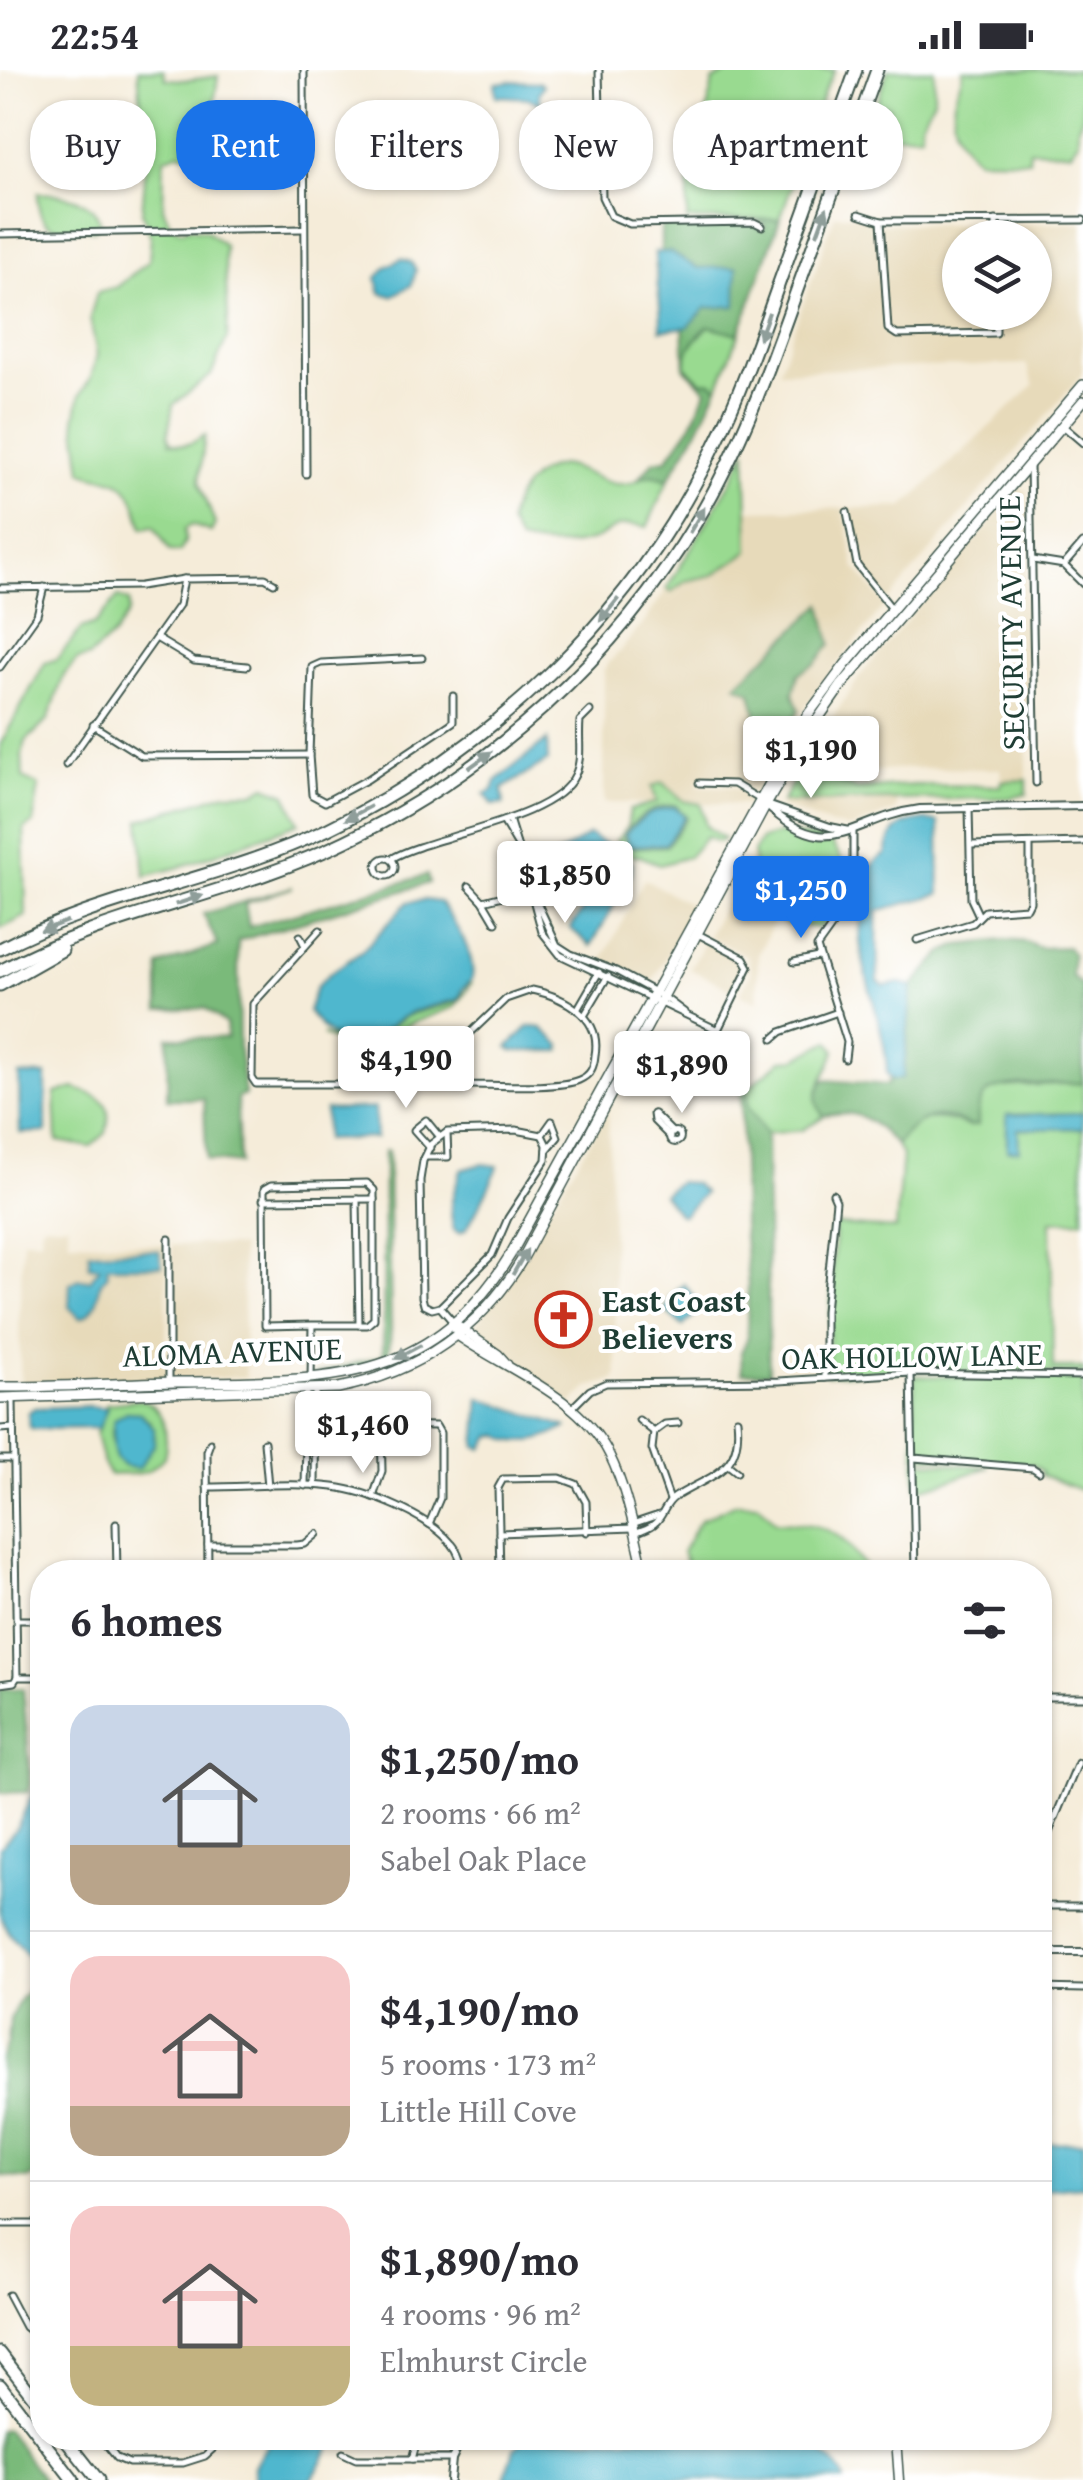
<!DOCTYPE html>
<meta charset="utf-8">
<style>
body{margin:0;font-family:"Gentium Book Plus",serif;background:#f7f7f7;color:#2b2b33;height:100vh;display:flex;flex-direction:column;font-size:38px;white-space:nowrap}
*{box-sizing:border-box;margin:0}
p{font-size:32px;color:#7c7c81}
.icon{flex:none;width:55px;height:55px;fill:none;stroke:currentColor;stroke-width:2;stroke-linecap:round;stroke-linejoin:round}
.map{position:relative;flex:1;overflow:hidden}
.panel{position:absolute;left:30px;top:1490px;width:1022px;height:890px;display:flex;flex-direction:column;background:#fff;border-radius:40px;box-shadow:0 2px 8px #0004}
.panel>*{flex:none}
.banner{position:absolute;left:30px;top:30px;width:1025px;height:90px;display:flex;gap:20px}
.controls{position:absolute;left:942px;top:150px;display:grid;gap:20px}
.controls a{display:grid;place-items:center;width:110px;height:110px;border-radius:50%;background:#fff;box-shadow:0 2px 8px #0004;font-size:50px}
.price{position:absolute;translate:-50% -85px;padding:0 22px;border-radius:10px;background:#fff;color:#222;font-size:32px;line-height:65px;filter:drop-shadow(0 2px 5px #0008)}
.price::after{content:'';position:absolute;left:50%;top:60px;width:30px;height:22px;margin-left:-15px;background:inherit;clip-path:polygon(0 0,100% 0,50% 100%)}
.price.selected{background:#1a73e8;color:#fff}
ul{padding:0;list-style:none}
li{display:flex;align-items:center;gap:30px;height:250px;padding:0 40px}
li+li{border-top:2px solid #e1e1e2}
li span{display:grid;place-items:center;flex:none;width:280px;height:200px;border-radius:30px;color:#555}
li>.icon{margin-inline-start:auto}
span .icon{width:120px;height:120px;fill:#fffc;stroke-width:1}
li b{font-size:42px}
h2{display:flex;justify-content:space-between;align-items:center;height:120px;padding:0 40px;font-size:42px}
.pill{padding:0 35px;border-radius:40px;background:#fff;box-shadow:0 2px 8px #0004;font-size:35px;line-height:90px}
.pill.selected{background:#1a73e8;color:#fff}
.status{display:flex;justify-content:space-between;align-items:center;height:70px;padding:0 50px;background:#fff;direction:ltr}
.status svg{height:28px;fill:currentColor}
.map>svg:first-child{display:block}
</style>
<div class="status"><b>22:54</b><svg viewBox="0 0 49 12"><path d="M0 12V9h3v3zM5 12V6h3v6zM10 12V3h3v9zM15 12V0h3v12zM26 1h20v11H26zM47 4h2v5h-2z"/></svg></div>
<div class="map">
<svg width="1083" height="2410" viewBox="0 0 1083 2410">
<rect width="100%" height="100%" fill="#fff"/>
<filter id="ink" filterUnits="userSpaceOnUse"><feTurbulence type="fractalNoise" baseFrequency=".01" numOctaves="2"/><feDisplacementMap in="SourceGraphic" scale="20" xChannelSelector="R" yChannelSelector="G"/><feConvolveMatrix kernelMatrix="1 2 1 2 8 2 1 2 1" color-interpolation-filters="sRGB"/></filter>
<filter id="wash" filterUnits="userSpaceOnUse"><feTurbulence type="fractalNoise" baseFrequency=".0048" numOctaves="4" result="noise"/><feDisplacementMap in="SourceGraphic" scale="40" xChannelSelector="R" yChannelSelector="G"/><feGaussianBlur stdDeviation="2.25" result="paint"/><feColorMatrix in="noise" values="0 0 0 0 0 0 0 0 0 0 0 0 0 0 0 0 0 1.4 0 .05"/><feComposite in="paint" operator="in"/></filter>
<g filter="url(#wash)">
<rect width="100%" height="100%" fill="#f5ecd9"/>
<g fill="#e7daba" fill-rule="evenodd">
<path d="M835,145H856L881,154L1083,153V303L888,531L859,494L849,439L844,440L855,497L885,535L817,620L789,661L755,723L727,709L697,711L698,716L734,717L752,727L748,734L691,733L684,731L669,717L655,733H604V599L646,550L667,518L671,522L686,511L713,505L749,481V440L903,437L1034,315L1026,294L779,301ZM960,168H1035V242H960Z"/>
<path d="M1020,418L1027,421V710L1002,711L1001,699L910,698L877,701L859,698L850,691L844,681L842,666L837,663H831L825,677L830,703L822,700L811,680L863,602Z"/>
<path d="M897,729L896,740L852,758L831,755L780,736L782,732L808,730Z"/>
<path d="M753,782L757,837L775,849L758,885V932L740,924L751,903L747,886L708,866Z"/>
<path d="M644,809L695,837L650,916L602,891Z"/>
<path d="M706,870L742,890L746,897L736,921L690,899Z"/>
<path d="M608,1042L617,1305L615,1310L589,1317L571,1335L512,1295L469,1260L483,1246Z"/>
<path d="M42,1154H68L69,1171L167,1175L166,1309L21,1315L19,1253L23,1169L41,1170ZM141,1180L159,1181L158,1197L107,1196L99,1219L79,1209L90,1210L101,1196L89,1188V1182Z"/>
<path d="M208,1174L241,1177L246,1307L171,1309L172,1175Z"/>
</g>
<g fill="#99da90" stroke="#5c8c62" stroke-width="2.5" fill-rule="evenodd">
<path d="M138,0H163L166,9L188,10L218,6L211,58L216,71L192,84L177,83L164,88L163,138L171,156L182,161L189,158L206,161L224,175L228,246L227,268L211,305L173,335L168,364L170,372C185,378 193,373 205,365L199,411L215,454L211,462L192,455L185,459V472L180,482L170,481L154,456L143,458C136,436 133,412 106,408C96,406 91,406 82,401L75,349L80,325L91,307L97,285L90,248L97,222L117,217L149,191L151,167L142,142L146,95Z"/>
<path d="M734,0H835L824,22L780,149L687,150L689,100L696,95L713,11Z"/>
<path d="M888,0H934V29L921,52V64L886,65L889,37L876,33Z"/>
<path d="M963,0H1077L1083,18V45L1078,56V70L1071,82L1030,80L1029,90L977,89C960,74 950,55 954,31C956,20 962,11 963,0Z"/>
<path d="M38,123C60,123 97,129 100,154L94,160C62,154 37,169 38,123Z"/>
<path d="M709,256L739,264L718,317L711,312L701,311L685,296L688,279Z"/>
<path d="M746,379L749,481L713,505L686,511L671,522L667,518L732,410Z"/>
<path d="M560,395C582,397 601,415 622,414C646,413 638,399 668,410L647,457C609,449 615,464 586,472C568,477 537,476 519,471L509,453C512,425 532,401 560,395Z"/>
<path d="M118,527L129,532L128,543L115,564L89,587L77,590L64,605L48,650L26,671L22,685L23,708L39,716L33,754L24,759L26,846L0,859V675L45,593L57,589L81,559L95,554Z"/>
<path d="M811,680L816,694L830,703L832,710L857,719L914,715L1001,716L1002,711L1027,710V724L1009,728L782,732Z"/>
<path d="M662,712L684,731L701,734L706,756L724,769L718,772L706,767L688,787L660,795L640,786H633L616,771L627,758L630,740L657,732L652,717ZM675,735L687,747L667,776L628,778L623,763C640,746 650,737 675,735Z"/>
<path d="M266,716L286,724L299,753L180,797L145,806L140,750L226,723L256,722Z"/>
<path d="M781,763L830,771C856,805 854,833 819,858L787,853L757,837L753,782L761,769Z"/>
<path d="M472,912L455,937L409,954L368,977L347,981L322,964C367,987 367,969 406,947C417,941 446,936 460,931Z"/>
<path d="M829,971L835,980C830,1004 806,1023 824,1046L802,1060L766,1064L748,1037L747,1019L782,990L795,989Z"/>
<path d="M1083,1013V1043L1007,1045V1079L1018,1059L1083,1058V1150L1051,1151L1053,1298H1083V1304L914,1300L827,1305L835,1155L896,1159L902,1085L896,1075C917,1044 938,1043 970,1057L983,1027L995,1017Z"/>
<path d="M74,1018C102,1028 114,1030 106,1063L90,1077L57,1071L55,1023Z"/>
<path d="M914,1306L1083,1309V1421L1041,1405L1042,1401L1033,1395L915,1386Z"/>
<path d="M140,1330C165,1335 169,1367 164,1387C143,1410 136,1402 110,1405L103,1394L96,1364L106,1334ZM126,1342L140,1343L151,1353L124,1396L111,1367L114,1350Z"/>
<path d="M915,1391L989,1397C964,1404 943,1415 917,1419Z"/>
<path d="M736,1433L759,1434L776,1452C802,1453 825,1453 845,1472C855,1482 860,1494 872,1502H690L682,1482L700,1450Z"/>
</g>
<g fill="#7aba7a" stroke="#4c7c57" stroke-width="2.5">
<path d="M780,149L739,264L709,256C696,266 686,280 685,296L701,311L711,312L718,317L696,363L668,410L653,404L639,408L654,391L667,389L692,354L707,320L685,299L681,202L661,196V156L753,154L763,160L765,155L756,150Z"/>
<path d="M822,534L831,574L816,593L798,604L793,624L799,640L764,700L757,701L751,696L756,643L751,622L736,615Z"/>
<path d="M427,805L429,813L238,871L239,980L245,1025L237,1028L239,1094L206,1090L204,1029H167L168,967L227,968L226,954L205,938L159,940V896L218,875L203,844L293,817L245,833L249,857Z"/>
<path d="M1005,870L1026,872L1040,878L1068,877L1073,885L1072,906L1083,917V1013C1062,1014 1000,1011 986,1024C977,1033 978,1043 978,1055C964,1058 959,1048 946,1047C925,1044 906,1060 896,1075C873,1051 858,1037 824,1046C813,1032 815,1024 824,1010L888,1015L890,1007L893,1010L905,991L912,916L942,883L959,875Z"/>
<path d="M741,1019H747L748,1037L766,1064L769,1303H742L741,1282L747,1270L748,1214L743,1155Z"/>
<path d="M384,1081H388L391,1260L388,1289L362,1298L313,1305L383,1286Z"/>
<path d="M23,1618L31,1714L28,1722L0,1723V1619Z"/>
<path d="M41,1908L42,1970L38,2001L42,2103L27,2109L0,2106V1991L8,1973L10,1948L21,1928Z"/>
<path d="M6,2359L44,2410H0V2360Z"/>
</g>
<g fill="#50b7ce" stroke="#387a81" stroke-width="2.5">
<path d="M510,11L540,12L544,15L539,24L541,34L528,28L496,26L495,13Z"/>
<path d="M655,182H670L698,198L737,197L736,236L706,238L688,257L661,260C662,233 655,210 655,182Z"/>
<path d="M401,189L411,192L416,200L412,215L392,226L381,223L377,208L386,197Z"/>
<path d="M547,670L548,691L502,719L504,734L493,735L485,724L493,720L496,711Z"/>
<path d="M675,737L685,746L666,774L629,776L625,764C641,748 651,739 675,737Z"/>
<path d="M924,750L938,752L939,757L940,824L877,841L878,911L884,916L900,913L912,916L903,1008L893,1010L887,1004C886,957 864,916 860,871C859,854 863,840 865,823C868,804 867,794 886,784C890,760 899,752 924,750Z"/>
<path d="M589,765L609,776L570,838L556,836L543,793Z"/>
<path d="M619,789L632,793L631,804L591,876L570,858Z"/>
<path d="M425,830L440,832C454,853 476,882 472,909L463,919L459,929C444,934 418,938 406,945C394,951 385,962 373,968C345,983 323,962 308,941L316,917L330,903L361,882L408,832Z"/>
<path d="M529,956L542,958L561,975V981H514L508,977Z"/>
<path d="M19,1005H46V1062L20,1063Z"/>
<path d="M375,1038L376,1068L325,1070V1040Z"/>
<path d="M1083,1043V1058L1018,1059L1019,1080H1007V1045Z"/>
<path d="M482,1094L498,1096C498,1100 469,1156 466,1159C464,1161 461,1162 459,1163L454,1160C447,1135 454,1123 461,1100Z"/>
<path d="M678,1112L694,1113L704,1123L683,1145H679L663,1124Z"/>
<path d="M141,1180L159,1181L162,1196H107L108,1204L100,1214C98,1227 97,1243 80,1248L69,1237L70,1214L79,1209L90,1210L100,1197L89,1196V1182Z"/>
<path d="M684,1214L702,1238L683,1256L665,1240L672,1226Z"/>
<path d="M480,1328L567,1357C547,1370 519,1378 499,1365L491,1366L483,1379L476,1377Z"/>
<path d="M88,1336L107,1338L99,1358L33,1359L29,1356L28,1343L34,1338Z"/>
<path d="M126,1342L140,1343L154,1358V1375L139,1398C107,1399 113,1372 114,1350Z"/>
<path d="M42,1704V1912C35,1886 6,1868 0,1843C0,1823 0,1797 0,1777L16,1759Z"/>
<path d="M1083,2072V2116L1040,2120V2073Z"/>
<path d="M272,2368H336L311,2410H253L254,2395Z"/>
<path d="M527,2368H783L789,2372C809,2371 839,2391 844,2410H505L514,2379Z"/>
</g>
</g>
<g filter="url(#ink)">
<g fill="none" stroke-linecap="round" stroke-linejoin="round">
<defs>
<g id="minor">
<path d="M304,0L306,404"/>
<path d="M599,0L602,127L611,146L630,154L754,152L762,156"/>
<path d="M859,144L881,151L1083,150"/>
<path d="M881,151L888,259L897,265L996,263V242"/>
<path d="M0,164L302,159"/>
<path d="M996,168V150"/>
<path d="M1062,355L1083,373"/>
<path d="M1030,396L1036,713"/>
<path d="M847,442L857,495L893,540"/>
<path d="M1033,490L1064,495L1083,514"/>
<path d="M1064,495L1083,473"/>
<path d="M0,518L140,516L184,509L265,508L274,513"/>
<path d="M156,568L194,591L247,596"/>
<path d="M422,588L321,593L312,597L309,685L312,725L325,732L368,709L453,652V626"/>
<path d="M0,597L37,545L44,517"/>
<path d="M93,655L142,686L309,685"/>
<path d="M66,695L179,535L184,509"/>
<path d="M699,713L734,714L759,729"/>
<path d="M969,738L971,829L979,846"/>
<path d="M509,749L531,819L557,875L571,884L616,901L664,927L684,942"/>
<path d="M503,751L516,773"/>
<path d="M971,775L1083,772"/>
<circle cx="386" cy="797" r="9"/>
<path d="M391,789C431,765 554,751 575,705C583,689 578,669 580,651L590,641"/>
<path d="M469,816L483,831L496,853"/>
<path d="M531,822L542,862L560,885L718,960"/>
<path d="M510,823L530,814"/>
<path d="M483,831L531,819"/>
<path d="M320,860L253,934L252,1008L256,1014H367L432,977L461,972"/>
<path d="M698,864L744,888L749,897L715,966L707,1020"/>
<path d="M300,866L305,876"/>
<path d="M917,870L973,853L985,841L1027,838L1030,832V774"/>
<path d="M794,892L818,887"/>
<path d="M532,920C565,927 602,947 595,985C594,997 591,1005 579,1010C558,1019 496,1015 470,1015L462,1012L461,972L506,929Z"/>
<path d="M577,940L599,902"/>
<path d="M584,946L608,906"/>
<path d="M773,969L781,962L838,942"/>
<path d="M421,985L430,991L461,990"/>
<path d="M845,989L847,972L817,877L847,835L853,811V761"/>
<path d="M653,1044L654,1051L670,1067"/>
<path d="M654,1044L673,1063"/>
<circle cx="675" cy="1067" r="5.5"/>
<path d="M430,1078L414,1060L426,1050L439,1066"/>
<path d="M425,1087H448L447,1063"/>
<path d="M357,1129L359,1255"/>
<path d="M263,1130L374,1129"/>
<path d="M440,1237L492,1185L508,1148L546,1090L547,1075L542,1065"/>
<path d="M453,1252L440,1237L432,1239L424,1235L422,1227L420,1110L423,1091L431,1074L447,1062L516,1060L542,1065L552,1051L558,1067L547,1080"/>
<path d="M911,1303L915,1502"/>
<path d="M311,1307L312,1255H367L374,1249V1120L367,1113L271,1115L264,1119L265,1256L312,1255"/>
<path d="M825,1308V1241L836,1131L833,1124"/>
<path d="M169,1312V1169"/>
<path d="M13,1330L17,1607"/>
<path d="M571,1339L590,1320L606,1313L779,1311L911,1303L1083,1306"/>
<path d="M639,1350L654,1362"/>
<path d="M0,1359L14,1358"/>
<path d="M355,1360L381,1355"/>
<path d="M264,1372L268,1416"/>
<path d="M914,1388L1033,1398L1039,1402"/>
<path d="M0,1389H14"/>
<path d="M728,1395L737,1402"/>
<path d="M305,1416L307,1320"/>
<path d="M315,1416L316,1320"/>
<path d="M207,1417C248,1417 292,1412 333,1417C368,1421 429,1446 452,1474C459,1482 461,1492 463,1502"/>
<path d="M373,1427L382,1401L381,1355L436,1356L440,1363V1428L429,1454"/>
<path d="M670,1430L652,1379L654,1362L665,1354L678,1353"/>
<path d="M116,1454L117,1502"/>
<path d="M632,1454L659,1445"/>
<path d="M499,1463L633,1458"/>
<path d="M635,1463C641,1460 651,1458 656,1452C664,1445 665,1433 675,1427C712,1404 743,1402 737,1349"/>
<path d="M208,1475H297L305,1474L317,1464"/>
<path d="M208,1502L207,1381L210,1373"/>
<path d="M500,1502L498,1418L503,1409L560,1408L576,1414L586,1432L587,1462"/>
<path d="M17,1550H42"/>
<path d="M17,1607H42"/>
<path d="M0,1614L14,1612L17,1607"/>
<path d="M1040,1627H1083"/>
<path d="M1040,1784L1078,1693"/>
<path d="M1040,1836H1083"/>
<path d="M1040,1918L1083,1919"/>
<path d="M0,2154H42"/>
<path d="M8,2225L25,2257L30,2261L42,2260"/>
<path d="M101,2368L117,2388L129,2393H183L205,2386L225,2368"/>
<path d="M343,2383L356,2389H452"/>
<path d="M412,2389L418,2368"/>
</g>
<g id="tertiary">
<path d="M764,733C830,797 850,748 920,739L1083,736"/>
<path d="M767,735L830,757L850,761"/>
<path d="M1040,1882H1083"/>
<path d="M450,2410L452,2389L462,2368"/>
</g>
<g id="secondary">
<path d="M453,1252L458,1266C507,1300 580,1326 609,1384C627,1420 635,1463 644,1502"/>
<path d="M459,1257L498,1284L507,1294"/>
<path d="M896,2368L899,2410"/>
</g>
<g id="primary">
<path d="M0,1317C59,1317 117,1313 176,1312C317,1310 429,1321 512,1182L807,646L845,595L1083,315"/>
<path d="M0,1328L338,1318C418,1303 482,1258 523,1188L766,735L806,666L841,616L1083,331"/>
</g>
<g id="motorway">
<path d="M0,879C102,825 221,810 326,760C491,680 631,547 712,381C739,327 759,270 779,213C805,142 830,71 856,0"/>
<path d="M0,901C105,843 236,825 346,771C491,701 616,587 698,449C741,377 769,299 797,220C824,147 850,73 877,0"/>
<path d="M0,915L62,880"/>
<path d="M0,2283L42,2338"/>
<path d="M0,2315L73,2410"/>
<path d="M65,2368L98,2410"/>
</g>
</defs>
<use href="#minor" stroke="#3f574d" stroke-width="9"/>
<use href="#tertiary" stroke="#3f574d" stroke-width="10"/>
<use href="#secondary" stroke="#3f574d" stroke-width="11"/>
<use href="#primary" stroke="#3f574d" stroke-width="12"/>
<use href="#motorway" stroke="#3f574d" stroke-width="15"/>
<use href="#minor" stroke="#fff" stroke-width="5"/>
<use href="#tertiary" stroke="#fff" stroke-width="6"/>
<use href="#secondary" stroke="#fff" stroke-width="8"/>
<use href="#primary" stroke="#fff" stroke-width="9"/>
<use href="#motorway" stroke="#fff" stroke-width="11"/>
</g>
<defs><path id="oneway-solid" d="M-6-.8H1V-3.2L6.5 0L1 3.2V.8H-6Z" transform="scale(2.5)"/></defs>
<g fill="#8f9e9a">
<use href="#oneway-solid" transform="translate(822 151) rotate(-70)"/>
<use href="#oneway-solid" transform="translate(764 256) rotate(110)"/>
<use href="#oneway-solid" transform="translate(697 450) rotate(-59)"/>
<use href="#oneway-solid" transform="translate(609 540) rotate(129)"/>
<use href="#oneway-solid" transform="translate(480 690) rotate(-36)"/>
<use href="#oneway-solid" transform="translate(358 743) rotate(152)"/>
<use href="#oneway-solid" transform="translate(189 830) rotate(-18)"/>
<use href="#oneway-solid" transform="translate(54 856) rotate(159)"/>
<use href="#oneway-solid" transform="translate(520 1192) rotate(-60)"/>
<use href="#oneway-solid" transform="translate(408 1282) rotate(152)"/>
</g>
</g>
<defs>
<symbol id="church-ring" viewBox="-11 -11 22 22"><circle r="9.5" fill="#fff" stroke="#c8321e" stroke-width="1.5"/><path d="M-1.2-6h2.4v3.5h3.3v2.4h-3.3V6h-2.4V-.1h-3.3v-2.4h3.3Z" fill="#c8321e"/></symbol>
</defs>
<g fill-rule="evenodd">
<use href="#church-ring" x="532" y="1218" width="63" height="63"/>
</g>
<g text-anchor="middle" stroke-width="8" stroke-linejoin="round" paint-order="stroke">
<g font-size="32" fill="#1f3d34" stroke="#fff">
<text transform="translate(1011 553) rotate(-91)" y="11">SECURITY AVENUE</text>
<text transform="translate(232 1282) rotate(-2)" y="11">ALOMA AVENUE</text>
<text transform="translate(912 1286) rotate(-1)" y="11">OAK HOLLOW LANE</text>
</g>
<g font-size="32" font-weight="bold" fill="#1f3d34" stroke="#fff" text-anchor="start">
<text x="602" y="1242">East Coast<tspan x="602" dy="37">Believers</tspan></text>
</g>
</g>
</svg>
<div class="controls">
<a><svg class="icon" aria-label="layers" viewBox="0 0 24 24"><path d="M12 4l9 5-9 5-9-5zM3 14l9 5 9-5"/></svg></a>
</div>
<b class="price" style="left:811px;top:731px">$1,190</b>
<b class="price" style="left:565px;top:856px">$1,850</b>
<b class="price selected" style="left:801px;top:871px">$1,250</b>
<b class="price" style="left:406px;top:1041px">$4,190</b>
<b class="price" style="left:682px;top:1046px">$1,890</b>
<b class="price" style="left:363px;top:1406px">$1,460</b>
<div class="banner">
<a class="pill">Buy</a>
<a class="pill selected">Rent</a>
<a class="pill">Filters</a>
<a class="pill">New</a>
<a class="pill">Apartment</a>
</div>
<section class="panel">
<h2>6 homes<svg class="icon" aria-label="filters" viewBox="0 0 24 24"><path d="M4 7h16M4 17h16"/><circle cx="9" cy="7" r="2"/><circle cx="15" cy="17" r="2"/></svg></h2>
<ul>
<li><span style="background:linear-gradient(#c9d6e8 70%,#b9a48a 0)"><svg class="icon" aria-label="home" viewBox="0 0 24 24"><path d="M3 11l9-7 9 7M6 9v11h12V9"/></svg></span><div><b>$1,250/mo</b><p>2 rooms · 66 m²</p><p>Sabel Oak Place</p></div></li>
<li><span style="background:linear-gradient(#f6c9c9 75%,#b9a48a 0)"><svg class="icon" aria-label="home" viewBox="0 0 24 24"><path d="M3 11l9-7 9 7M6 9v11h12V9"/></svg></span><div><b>$4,190/mo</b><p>5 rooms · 173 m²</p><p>Little Hill Cove</p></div></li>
<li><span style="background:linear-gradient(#f6c9c9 70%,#c2b280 0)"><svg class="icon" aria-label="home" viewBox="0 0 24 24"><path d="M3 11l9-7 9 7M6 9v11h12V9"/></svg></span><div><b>$1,890/mo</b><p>4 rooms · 96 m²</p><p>Elmhurst Circle</p></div></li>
</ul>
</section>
</div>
